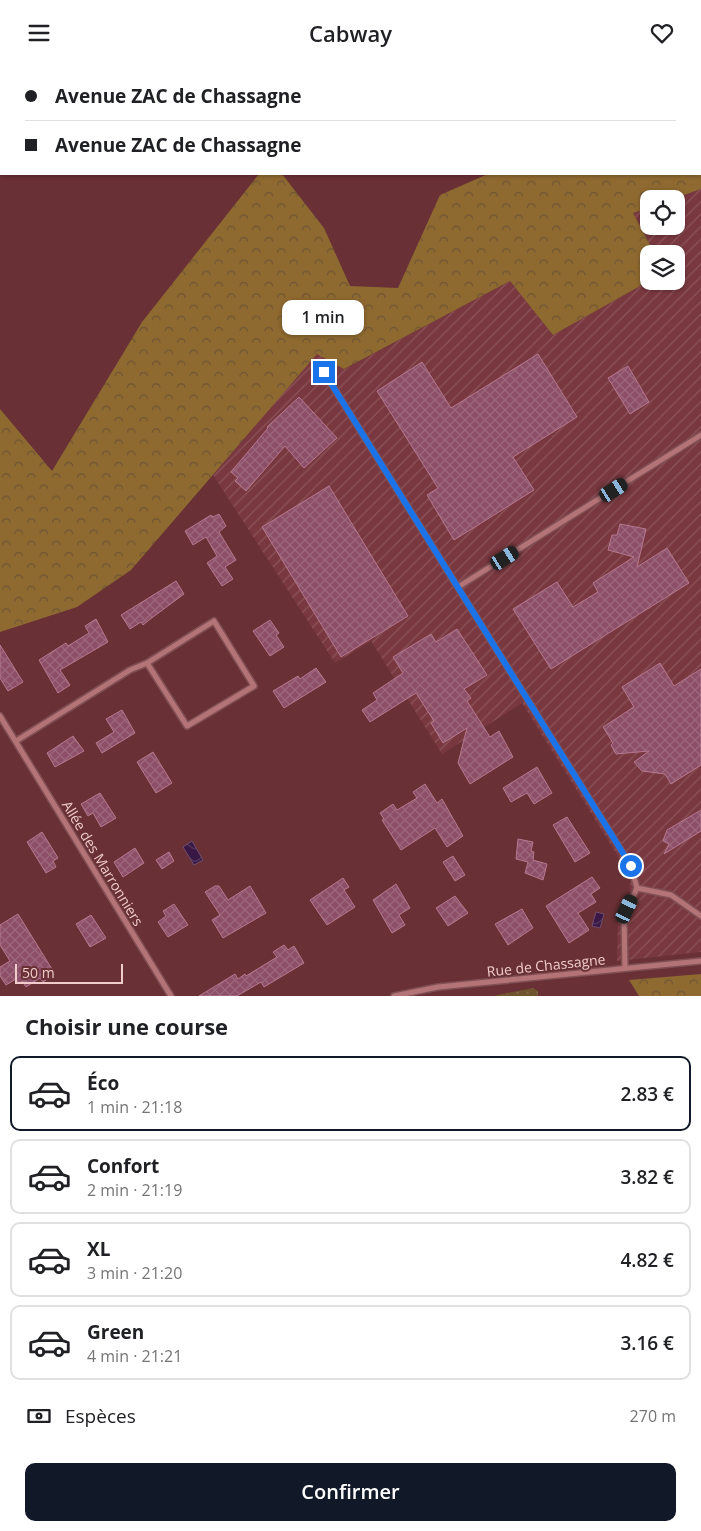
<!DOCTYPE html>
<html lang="fr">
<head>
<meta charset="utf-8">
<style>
	body { margin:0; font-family:"Open Sans",sans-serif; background:#f2f2f2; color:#202124; height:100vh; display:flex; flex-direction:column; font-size:19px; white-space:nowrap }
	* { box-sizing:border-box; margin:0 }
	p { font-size:16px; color:#757577 }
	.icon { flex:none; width:28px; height:28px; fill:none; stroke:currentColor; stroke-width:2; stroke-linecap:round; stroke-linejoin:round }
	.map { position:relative; height:931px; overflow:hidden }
	.panel { display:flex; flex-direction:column; background:#fff; flex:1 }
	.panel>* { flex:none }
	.top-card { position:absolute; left:0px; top:0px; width:701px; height:110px; box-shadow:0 1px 4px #0004; display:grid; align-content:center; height:110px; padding:0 25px; background:#fff }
	.tools { position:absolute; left:640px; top:125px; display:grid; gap:10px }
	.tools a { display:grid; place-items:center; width:45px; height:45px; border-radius:10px; background:#fff; box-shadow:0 1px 4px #0004; font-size:25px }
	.scale { position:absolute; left:15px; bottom:12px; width:108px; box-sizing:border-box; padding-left:5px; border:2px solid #efcbcc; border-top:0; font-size:14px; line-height:18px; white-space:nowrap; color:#efcbcc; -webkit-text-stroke:4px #693035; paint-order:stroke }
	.end { position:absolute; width:22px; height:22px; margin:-11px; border:6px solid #1a73e8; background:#fff; box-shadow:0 0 0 2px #fff }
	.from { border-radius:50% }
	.bubble { position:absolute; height:35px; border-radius:10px; background:#fff; box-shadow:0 1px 4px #0004; font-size:16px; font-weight:600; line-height:35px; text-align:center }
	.car { position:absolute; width:15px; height:30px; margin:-15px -8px; border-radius:6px; box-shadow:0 0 4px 1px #0007; background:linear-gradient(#222 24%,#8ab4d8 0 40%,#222 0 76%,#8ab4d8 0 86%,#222 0) }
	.top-card b { display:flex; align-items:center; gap:18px; height:48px; font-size:19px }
	.top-card b+b { border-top:1px solid #e0e0e0 }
	.top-card i { width:12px; height:12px; background:#202124 }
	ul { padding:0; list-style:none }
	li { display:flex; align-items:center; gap:15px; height:75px; margin:0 10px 8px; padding:0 15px; border:2px solid #e0e0e0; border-radius:10px }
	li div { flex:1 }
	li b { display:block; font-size:19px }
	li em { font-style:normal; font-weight:600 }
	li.active { border-color:#111827 }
	li>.icon { width:45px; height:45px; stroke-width:1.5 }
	h2 { padding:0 25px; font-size:22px; line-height:60px }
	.pay { display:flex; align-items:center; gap:12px; height:55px; padding:0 25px; font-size:19px }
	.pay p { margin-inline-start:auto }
	.primary-button { display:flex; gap:10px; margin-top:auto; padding:10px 25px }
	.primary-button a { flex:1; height:58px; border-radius:10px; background:#111827; color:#fff; font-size:20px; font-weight:600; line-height:58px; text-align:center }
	header { display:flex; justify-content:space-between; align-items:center; height:65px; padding:0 25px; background:#fff; font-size:22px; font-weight:600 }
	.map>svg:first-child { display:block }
	.industrial { fill:url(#industrial-furrows) }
	.forest { fill:url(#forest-crowns) }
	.park { fill:url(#park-dots) }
	.water { fill:url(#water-waves); stroke:#704e6e }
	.building { fill:url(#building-cross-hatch); stroke:#b6788f }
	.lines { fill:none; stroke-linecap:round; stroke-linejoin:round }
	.street-casing { stroke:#7f4f54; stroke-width:8 }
	.street { stroke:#b47377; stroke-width:5 }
	.route { stroke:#1a73e8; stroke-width:6 }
	.labels { text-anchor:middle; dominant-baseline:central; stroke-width:4; stroke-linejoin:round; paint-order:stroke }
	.street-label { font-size:14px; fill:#efcbcc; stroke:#693035 }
</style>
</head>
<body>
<header><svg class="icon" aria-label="menu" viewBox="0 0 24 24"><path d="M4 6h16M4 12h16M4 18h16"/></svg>Cabway<svg class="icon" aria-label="heart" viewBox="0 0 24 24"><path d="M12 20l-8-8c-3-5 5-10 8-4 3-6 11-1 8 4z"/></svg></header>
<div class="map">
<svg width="701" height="931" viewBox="0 0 701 931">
	<defs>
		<pattern id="industrial-furrows" width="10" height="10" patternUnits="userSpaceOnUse" patternTransform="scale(1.25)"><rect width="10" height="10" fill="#79383f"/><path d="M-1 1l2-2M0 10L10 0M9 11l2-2" fill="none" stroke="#8c535a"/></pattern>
		<pattern id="forest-crowns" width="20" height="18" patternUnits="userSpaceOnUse" patternTransform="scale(1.25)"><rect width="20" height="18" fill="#8e6930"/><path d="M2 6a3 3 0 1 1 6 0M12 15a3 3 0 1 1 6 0" fill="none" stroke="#6e5536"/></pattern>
		<pattern id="park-dots" width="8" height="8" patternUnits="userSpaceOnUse" patternTransform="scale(1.25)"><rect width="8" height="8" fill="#6f542d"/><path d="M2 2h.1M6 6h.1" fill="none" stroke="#846b4a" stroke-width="1.8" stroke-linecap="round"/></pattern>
		<pattern id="water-waves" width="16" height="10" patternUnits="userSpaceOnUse" patternTransform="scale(1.25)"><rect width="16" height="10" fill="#391845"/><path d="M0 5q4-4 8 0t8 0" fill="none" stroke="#56385f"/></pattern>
		<pattern id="building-cross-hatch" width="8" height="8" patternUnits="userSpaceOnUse" patternTransform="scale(1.25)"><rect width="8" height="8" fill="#8c4f67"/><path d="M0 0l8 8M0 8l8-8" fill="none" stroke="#9c677c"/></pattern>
	</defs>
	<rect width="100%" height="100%" fill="#693035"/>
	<!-- industrial -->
	<path class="industrial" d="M701,124V887L617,896L618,852L629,831L631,812L522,638L442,689L371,576L335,598L213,410L317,288L345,304L510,216L553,270L649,216H676V189H655L633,148L649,143V161H676V134H673Z"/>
	<!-- forest -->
	<g class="forest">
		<path d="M647,0H701V124L673,134H649V143L633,148L655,189H649V216L553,270L510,216L344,304L317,289L131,505L77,542L0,567V344L52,406L142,257L259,109H282L324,163L350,221L398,223L440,130L488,109H700V1Z"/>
		<path d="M701,909V931H639L629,915Z"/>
	</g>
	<!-- park -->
	<path class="park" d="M533,923L538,926V931H493Z"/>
	<!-- water -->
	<g class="water">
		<path d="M192,776L203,795L194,800L183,782Z"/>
		<path d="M596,847L604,849L600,863L592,861Z"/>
	</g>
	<!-- building -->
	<g class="building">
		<path d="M538,289L577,352L513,392L534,425L454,475L427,430L438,423L377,326L422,297L451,343Z"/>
		<path d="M628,301L649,337L630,349L608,313Z"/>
		<path d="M299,332L337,373L304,403L285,381L246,426L235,416L238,413L231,407L268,363L267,362Z"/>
		<path d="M329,421L408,551L341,592L262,462Z"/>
		<path d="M219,449L226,461L219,467L236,495L225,502L233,514L222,521L207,498L217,491L206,472L193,480L185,466L211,450L213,452Z"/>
		<path d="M620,459L646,464L637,502L667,483L689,518L551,604L513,544L557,517L573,542L598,527L593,518L634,492L608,485L612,470H617Z"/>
		<path d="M176,516L184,529L149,555L143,560L141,557L130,564L121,550Z"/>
		<path d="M96,554L108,577L60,605L70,620L58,628L39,595L66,578L68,581L89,568L85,561Z"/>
		<path d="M270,555L279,568L276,570L284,582L270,591L253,566Z"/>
		<path d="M457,564L487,610L464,624L471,633L467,636L490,672L499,666L513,692L470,719L458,698L467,663L443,678L431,658L434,656L416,628L370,657L362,645L377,635L373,628L403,608L393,592L431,569L436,577Z"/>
		<path d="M0,580L23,617L8,626L0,613Z"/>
		<path d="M660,598L674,621L701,604V700L671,719L665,709L642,706L634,697L649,686L616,689L611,680L613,678L603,662L634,642L622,622Z"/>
		<path d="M316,603L326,617L284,643L273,626L298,611L300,614Z"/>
		<path d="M122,645L135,668L102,688L96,678L114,667L106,654Z"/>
		<path d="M73,671L84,686L55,702L47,688Z"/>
		<path d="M153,687L172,718L156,728L137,697Z"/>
		<path d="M537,702L552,728L534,739L527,728L511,737L503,723Z"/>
		<path d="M425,719L437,738L442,734L463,771L447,782L435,763L401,785L382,755L384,754L380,748L393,739L397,745L417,733L413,727Z"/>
		<path d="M100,728L116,753L101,762L93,748L88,751L81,739Z"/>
		<path d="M701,745V766L664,789L669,779L663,776L667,765Z"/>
		<path d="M567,752L590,788L575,797L553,760Z"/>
		<path d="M42,767L58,793L53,796L56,802L46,808L27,777Z"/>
		<path d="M518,774L533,777L531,786L534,787L533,795L547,799L543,815L525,808L528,797L516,794Z"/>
		<path d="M135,783L144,798L123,812L114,797Z"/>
		<path d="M169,787L174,796L162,804L156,795Z"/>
		<path d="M453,791L465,810L455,816L443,797Z"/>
		<path d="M592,812L600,823L591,829L596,837L578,848L589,865L569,878L546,841Z"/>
		<path d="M343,813L349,822L344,825L355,842L327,860L310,835Z"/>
		<path d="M396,819L410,843L399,850L405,860L392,868L373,835Z"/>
		<path d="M215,821H219L228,835L250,821L266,848L223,873L212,855L220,850L205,827Z"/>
		<path d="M455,831L468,848L448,861L436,843Z"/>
		<path d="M174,839L188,860L168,872L158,857L166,851L163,846Z"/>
		<path d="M522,844L533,863L508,880L495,859Z"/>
		<path d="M18,849L55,909L43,917L40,913L26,922L22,916L19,918L16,914L6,920L0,911V902L10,896L0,880V860Z"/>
		<path d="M91,850L106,873L90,882L76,859Z"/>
		<path d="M284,880L288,885L294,881L304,898L264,922L261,917L237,931H199L235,909L238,914L245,909L246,911L277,892L273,887Z"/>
	</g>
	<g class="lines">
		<defs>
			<g id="street">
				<path d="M324,307L631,801L637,823L624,852L625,903"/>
				<path d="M458,522L701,370"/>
				<path d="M0,651L171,931"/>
				<path d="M16,676L130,605L147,598L214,556L254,621L187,661L147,598"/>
				<path d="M637,823L671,830L701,851"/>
				<path d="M394,931L438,922L701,896"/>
			</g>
		</defs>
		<!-- street casing -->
		<use href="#street" class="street-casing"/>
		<!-- street -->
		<use href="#street" class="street"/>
	</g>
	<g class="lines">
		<!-- route -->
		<path class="route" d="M324,307L631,801"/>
	</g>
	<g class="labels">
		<!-- street labels -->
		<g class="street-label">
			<text transform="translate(103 798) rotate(59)">Allée des Marronniers</text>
			<text transform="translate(546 900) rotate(-6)">Rue de Chassagne</text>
		</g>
	</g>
</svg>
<div class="tools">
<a><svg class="icon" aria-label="locate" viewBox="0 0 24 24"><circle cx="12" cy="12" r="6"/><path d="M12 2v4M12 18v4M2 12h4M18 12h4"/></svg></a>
<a><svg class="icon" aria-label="layers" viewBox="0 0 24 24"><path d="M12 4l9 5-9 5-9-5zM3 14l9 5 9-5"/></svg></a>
</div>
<div class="scale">50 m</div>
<i class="end from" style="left:631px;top:801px"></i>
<i class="end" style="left:324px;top:307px"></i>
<div class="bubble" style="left:282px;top:235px;width:82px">1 min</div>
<i class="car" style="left:614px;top:425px;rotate:58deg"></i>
<i class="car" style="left:505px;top:493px;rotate:58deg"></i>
<i class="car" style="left:627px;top:844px;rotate:25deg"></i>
<div class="top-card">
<b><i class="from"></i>Avenue ZAC de Chassagne</b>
<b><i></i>Avenue ZAC de Chassagne</b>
</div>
</div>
<section class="panel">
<h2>Choisir une course</h2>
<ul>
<li class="active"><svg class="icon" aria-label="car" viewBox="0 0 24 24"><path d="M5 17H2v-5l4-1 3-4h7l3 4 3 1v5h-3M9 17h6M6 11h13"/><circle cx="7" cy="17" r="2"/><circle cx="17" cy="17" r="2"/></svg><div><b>Éco</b><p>1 min · 21:18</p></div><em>2.83 €</em></li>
<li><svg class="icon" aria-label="car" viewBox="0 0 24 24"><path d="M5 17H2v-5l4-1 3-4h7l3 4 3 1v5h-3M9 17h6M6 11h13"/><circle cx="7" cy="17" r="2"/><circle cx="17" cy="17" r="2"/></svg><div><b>Confort</b><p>2 min · 21:19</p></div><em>3.82 €</em></li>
<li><svg class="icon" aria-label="car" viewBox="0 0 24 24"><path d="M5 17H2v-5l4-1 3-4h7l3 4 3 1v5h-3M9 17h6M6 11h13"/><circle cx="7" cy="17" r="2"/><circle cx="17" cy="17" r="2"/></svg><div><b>XL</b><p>3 min · 21:20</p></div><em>4.82 €</em></li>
<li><svg class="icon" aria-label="car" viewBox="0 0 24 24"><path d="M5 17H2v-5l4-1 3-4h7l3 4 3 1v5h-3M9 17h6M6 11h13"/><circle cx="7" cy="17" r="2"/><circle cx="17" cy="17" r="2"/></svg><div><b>Green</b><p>4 min · 21:21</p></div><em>3.16 €</em></li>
</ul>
<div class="pay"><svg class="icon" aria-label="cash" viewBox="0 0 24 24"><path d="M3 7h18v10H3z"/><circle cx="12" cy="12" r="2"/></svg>Espèces<p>270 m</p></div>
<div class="primary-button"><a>Confirmer</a></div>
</section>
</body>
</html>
